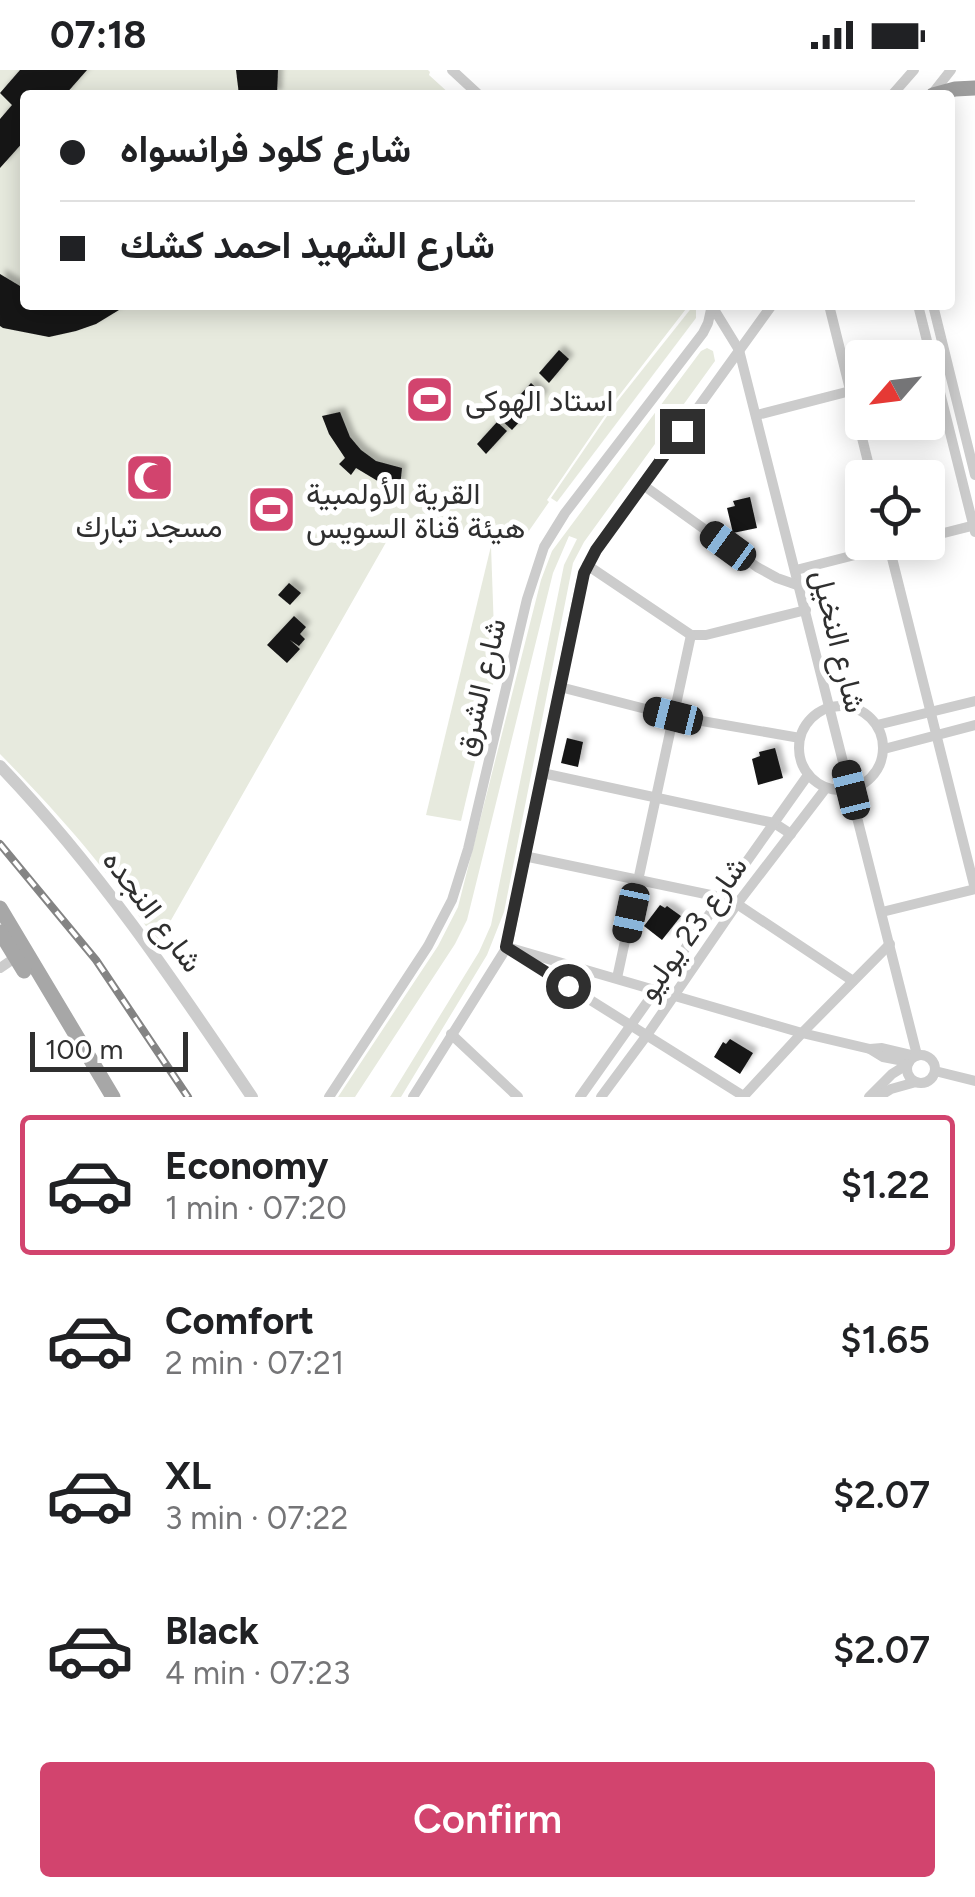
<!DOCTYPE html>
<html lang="en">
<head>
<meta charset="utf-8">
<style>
	body { margin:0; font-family:Figtree,Vazirmatn,sans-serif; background:#f6f6f6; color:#202124; height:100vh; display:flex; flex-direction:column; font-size:38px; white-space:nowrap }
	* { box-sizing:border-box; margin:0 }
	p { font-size:32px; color:#757577 }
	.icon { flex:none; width:55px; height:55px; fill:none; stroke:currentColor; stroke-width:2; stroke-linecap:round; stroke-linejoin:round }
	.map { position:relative; height:1027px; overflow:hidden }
	.sheet { display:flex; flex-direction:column; background:#fff; flex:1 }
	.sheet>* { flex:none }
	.guide { position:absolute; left:20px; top:20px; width:935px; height:220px; border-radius:10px; box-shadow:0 5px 25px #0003; display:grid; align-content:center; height:220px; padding:0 40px; background:#fff }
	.needle { width:65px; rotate:242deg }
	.tools { position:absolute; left:845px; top:270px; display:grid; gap:20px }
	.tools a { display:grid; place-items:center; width:100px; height:100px; border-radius:10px; background:#fff; box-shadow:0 5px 25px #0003; font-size:50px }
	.scale { position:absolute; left:30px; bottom:25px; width:158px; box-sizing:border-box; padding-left:10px; border:5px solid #2f2f2f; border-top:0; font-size:28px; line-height:35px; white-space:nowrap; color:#2f2f2f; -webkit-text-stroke:8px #fff; paint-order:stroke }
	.end { position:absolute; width:45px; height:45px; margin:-22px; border:12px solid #2f2f2f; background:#fff; box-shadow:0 0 0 5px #fff }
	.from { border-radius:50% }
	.car { position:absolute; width:30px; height:60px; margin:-30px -15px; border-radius:12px; box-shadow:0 0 8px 2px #0007; background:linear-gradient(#222 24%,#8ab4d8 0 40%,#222 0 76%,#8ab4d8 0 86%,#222 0) }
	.guide b { display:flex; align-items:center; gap:35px; height:95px; font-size:38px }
	.guide b+b { border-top:2px solid #e0e0e0 }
	.guide i { width:25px; height:25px; background:#202124 }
	ul { padding:18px 0 0; list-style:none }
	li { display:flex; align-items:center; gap:30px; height:140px; margin:0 20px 15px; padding:0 20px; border:5px solid transparent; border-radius:10px }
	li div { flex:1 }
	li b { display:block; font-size:38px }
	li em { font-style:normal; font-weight:600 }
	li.on { border-color:#d2446e }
	li>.icon { width:90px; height:90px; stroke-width:1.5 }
	.action { display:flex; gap:20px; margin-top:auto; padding:20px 40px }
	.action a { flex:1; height:115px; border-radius:10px; background:#d2446e; color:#fff; font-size:40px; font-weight:600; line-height:115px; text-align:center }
	.status { display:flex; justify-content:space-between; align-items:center; height:70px; padding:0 50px; background:#fff; direction:ltr }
	.status svg { height:28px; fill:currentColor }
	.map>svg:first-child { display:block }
	.green { fill:#e7eade }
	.building { fill:#161616; filter:url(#shadow) }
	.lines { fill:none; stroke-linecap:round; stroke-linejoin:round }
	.minor { stroke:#ccc; stroke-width:10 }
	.tertiary { stroke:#ccc; stroke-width:12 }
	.primary { stroke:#a7a7a7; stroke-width:15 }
	.trunk { stroke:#9e9e9e; stroke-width:15 }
	.rail-casing { stroke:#848484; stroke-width:8 }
	.rail { stroke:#fff; stroke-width:4; stroke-dasharray:11; stroke-linecap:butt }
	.route { stroke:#2f2f2f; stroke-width:12 }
	.labels { text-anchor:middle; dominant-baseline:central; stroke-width:10; stroke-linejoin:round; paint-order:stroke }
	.poi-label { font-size:30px; fill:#2f2f2f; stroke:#fff; text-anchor:start }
	.street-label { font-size:30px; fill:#2f2f2f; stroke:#fff }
</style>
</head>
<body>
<div class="status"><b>07:18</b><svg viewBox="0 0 49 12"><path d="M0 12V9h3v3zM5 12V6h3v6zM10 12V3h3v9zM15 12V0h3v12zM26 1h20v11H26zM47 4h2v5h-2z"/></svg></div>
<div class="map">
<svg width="975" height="1027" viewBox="0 0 975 1027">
	<defs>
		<filter id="shadow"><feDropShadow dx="5" dy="-5" stdDeviation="2.5" flood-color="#0004"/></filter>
	</defs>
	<rect width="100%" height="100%" fill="#fff"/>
	<!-- green -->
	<g class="green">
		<path d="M0,0H428L430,2L429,5L451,25H25V235H689L614,332L547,430L549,432L524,468L516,469L515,471L505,470V466L499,465L498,468L401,446L158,873C109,802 61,746 0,684Z"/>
		<path d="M693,236L696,239V248L557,432L551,428L616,333Z"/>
		<path d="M707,278L713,281L715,291L584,472L573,493L504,842L487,885L401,1027H390L479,882L491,855L564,495L577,469L569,466L553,503L467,850L455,874L355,1027H338L438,876L458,837L541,510L552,481L701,281Z"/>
		<path d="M491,476L495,590L493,616L461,751L426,745Z"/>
	</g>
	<!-- building -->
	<g class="building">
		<path d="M20,0H87L65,25H25V70L0,98V49L12,35L0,23Z"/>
		<path d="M236,0H278L277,25H239Z"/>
		<path d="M0,204L25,219V235H116L119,240L96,254L76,261L49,267L3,258L0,256Z"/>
		<path d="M559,280L569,289L549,313L539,303Z"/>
		<path d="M531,313L544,325L512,360L499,348Z"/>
		<path d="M340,342L350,367L361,380L376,391L402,398L400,417L381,413L356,398L351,405L339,394L345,388L329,364L322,346Z"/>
		<path d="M497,352L507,361L486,384L477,374Z"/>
		<path d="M151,390L159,394L156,399L163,403L161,408L166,410L162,418L157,416L155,421L134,411L136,406L131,403L135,395L140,397L142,393L148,396Z"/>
		<path d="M750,427L757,458L733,463L727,438L735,436L733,431Z"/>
		<path d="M289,513L301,523L290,535L278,525Z"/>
		<path d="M294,546L306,557L300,564L305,569L299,576L290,570L300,579L287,593L267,575Z"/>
		<path d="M567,668L583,672L578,697L561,693Z"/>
		<path d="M775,678L783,708L758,715L752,689L760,686L759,682Z"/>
		<path d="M660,835L665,838L667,836L681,846L662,870L644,856Z"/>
		<path d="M730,969L753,983L740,1004L714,987L723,972L726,974Z"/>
	</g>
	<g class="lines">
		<!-- minor -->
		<g class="minor">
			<path d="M452,0L479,25"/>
			<path d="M932,24L951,0"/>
			<path d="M892,25L914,0"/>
			<path d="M829,235L872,408"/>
			<path d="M918,235L975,462"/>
			<path d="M933,235L975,405"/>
			<path d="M712,236L739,280L917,985"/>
			<path d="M757,345L862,318"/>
			<path d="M643,415L757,497L777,508L800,516"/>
			<path d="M928,467L975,455"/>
			<path d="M888,472L975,819"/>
			<path d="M587,495L691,565H706L806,540"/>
			<path d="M796,500L906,472"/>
			<path d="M560,617L673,646L800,668"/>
			<circle cx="841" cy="678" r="42"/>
			<path d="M877,655L975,631"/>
			<path d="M884,679L975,655"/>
			<path d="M542,703L774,753L791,764"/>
			<path d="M524,786L720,827L737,834L853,911"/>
			<path d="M882,842L975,819"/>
			<path d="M507,877L802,963L870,979L882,978L916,986"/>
			<path d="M517,884L745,1027"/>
			<path d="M0,898L19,885"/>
			<path d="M617,908L691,565"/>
			<path d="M451,964L518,1027"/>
			<path d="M870,979L883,987L909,992"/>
			<circle cx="921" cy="999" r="14"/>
			<path d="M935,1001L975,1011"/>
			<path d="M329,1027L428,876L452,830L468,779L527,529L544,477L565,443L703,263L708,253L712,235"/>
			<path d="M413,1027L507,877L581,512L596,479L772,235"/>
			<path d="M580,1027L808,705"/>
			<path d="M601,1027L647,965L737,834L826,718"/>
			<path d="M743,1027L802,963L890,874"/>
			<path d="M869,1027L892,1004L908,994"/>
			<path d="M878,1027L891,1019L916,1012"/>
		</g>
		<!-- tertiary -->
		<path class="tertiary" d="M0,696C97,797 174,911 252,1027"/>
		<!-- primary -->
		<g class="primary">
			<path d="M0,838L113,1027"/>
			<path d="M0,862L24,901"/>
		</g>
		<!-- trunk -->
		<path class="trunk" d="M933,25L955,19L975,18"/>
		<defs>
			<path id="rail" d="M0,774L96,890L188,1027"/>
		</defs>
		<!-- rail casing -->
		<use href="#rail" class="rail-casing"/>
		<!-- rail -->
		<use href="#rail" class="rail"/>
	</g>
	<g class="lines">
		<!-- route -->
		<path class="route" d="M568,916L506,877L584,503L596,480L682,361"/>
	</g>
	<!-- icons -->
	<defs>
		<symbol id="stadium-square" viewBox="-11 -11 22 22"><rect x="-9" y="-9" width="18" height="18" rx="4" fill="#d2446e" stroke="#fff"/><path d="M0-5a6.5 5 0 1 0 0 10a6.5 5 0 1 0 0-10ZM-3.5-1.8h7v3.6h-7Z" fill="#fff"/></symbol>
		<symbol id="mosque-square" viewBox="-11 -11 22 22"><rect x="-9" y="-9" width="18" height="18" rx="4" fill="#d2446e" stroke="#fff"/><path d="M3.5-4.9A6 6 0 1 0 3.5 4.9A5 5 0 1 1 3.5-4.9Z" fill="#fff"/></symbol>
	</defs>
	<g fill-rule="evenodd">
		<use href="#stadium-square" x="402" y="302" width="55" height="55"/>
		<use href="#mosque-square" x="122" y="380" width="55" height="55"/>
		<use href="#stadium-square" x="244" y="412" width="55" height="55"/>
	</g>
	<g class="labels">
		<!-- poi labels -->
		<g class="poi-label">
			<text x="465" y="330">استاد الهوكى</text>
			<text x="306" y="423">القرية الأولمبية<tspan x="306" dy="34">هيئة قناة السويس</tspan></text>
			<text x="149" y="456" text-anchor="middle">مسجد تبارك</text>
		</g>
		<!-- street labels -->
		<g class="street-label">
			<text transform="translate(839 571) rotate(76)">شارع النخيل</text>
			<text transform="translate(480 617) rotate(-77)">شارع الشرق</text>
			<text transform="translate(153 841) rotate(53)">شارع النجده</text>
			<text transform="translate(692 858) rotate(-55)">شارع 23 يوليو</text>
		</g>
	</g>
</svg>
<div class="tools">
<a><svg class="needle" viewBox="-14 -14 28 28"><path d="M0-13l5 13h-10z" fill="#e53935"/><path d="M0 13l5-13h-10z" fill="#757577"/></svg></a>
<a><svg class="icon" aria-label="locate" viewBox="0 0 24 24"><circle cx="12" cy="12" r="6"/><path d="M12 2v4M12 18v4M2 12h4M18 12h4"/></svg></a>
</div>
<div class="scale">100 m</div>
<i class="end from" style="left:568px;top:916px"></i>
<i class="end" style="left:682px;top:361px"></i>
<i class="car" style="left:728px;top:476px;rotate:306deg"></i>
<i class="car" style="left:673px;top:646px;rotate:284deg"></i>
<i class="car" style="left:851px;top:720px;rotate:346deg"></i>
<i class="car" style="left:631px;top:843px;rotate:192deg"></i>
<div class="guide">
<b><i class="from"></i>شارع كلود فرانسواه</b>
<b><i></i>شارع الشهيد احمد كشك</b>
</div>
</div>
<section class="sheet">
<ul>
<li class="on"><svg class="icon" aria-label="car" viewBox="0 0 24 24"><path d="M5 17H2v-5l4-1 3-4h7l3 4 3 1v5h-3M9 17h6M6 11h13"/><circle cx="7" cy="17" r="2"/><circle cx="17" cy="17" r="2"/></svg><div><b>Economy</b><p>1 min · 07:20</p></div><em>$1.22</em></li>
<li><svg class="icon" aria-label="car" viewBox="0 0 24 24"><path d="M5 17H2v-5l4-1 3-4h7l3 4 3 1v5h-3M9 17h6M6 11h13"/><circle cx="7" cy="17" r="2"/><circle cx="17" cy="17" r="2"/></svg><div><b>Comfort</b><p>2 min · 07:21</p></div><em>$1.65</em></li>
<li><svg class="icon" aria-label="car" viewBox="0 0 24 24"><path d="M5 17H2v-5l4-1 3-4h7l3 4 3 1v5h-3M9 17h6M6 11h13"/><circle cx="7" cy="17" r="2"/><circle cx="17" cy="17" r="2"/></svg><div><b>XL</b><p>3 min · 07:22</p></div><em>$2.07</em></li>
<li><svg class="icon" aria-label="car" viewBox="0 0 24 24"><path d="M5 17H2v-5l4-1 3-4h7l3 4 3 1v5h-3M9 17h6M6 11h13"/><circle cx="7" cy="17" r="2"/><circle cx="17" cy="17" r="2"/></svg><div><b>Black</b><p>4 min · 07:23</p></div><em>$2.07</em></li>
</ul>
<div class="action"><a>Confirm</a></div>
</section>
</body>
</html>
